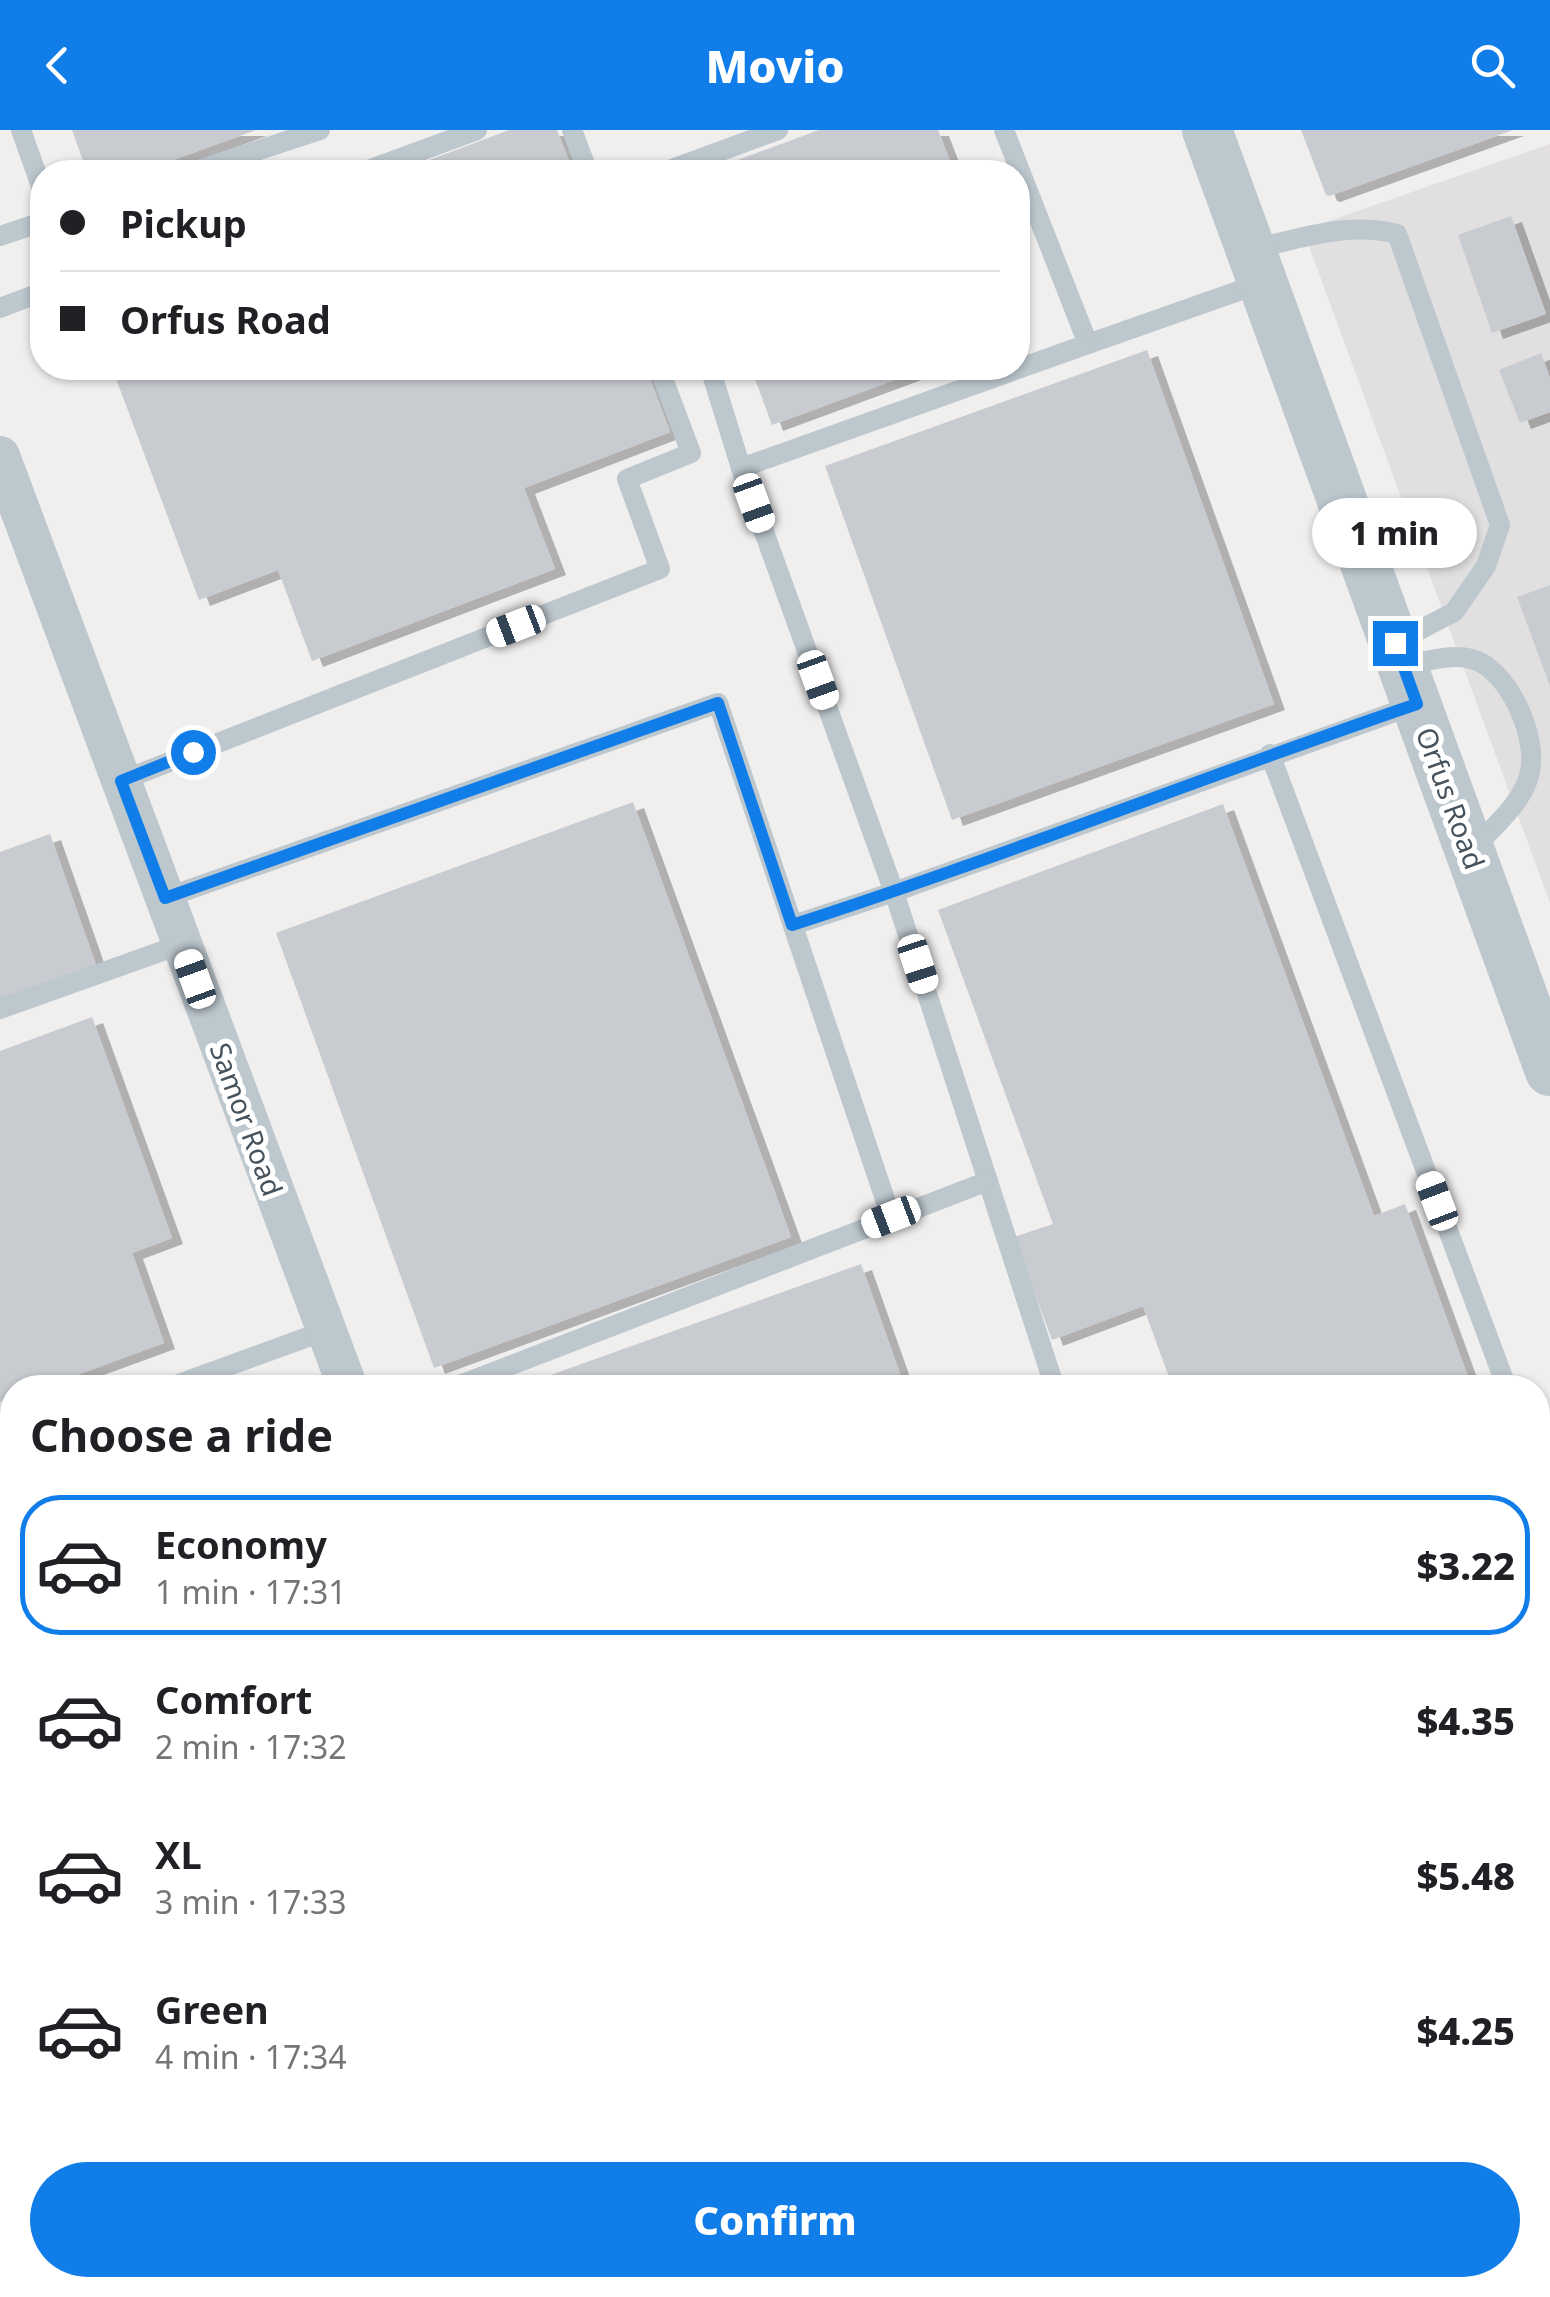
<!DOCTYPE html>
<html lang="en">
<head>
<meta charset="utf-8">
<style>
	body { margin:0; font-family:"Noto Sans",sans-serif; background:#f2f2f2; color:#202124; height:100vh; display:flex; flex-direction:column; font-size:38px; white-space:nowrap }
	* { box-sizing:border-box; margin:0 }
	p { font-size:32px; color:#757577 }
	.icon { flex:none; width:55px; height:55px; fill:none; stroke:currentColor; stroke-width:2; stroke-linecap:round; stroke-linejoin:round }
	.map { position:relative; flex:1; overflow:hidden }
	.panel { position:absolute; left:0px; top:1245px; width:1550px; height:922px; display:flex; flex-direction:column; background:#fff; border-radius:40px 40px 0 0; box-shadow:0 2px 8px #0004 }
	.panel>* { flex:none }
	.guide { position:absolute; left:30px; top:30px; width:1000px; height:220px; border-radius:40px; box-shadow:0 2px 8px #0004; display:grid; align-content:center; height:220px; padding:0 30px; background:#fff }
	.end { position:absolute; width:45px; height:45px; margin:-22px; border:12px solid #117de9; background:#fff; box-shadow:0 0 0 5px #fff }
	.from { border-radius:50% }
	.bubble { position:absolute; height:70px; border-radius:35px; background:#fff; box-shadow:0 2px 8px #0004; font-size:32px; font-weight:800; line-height:70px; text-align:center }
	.car { position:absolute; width:30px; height:60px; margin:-30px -15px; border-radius:12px; box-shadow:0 0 8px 2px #0007; background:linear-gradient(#fff 24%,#345 0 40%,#fff 0 76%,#345 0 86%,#fff 0) }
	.guide b { display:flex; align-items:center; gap:35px; height:95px; font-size:38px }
	.guide b+b { border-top:2px solid #e0e0e0 }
	.guide i { width:25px; height:25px; background:#202124 }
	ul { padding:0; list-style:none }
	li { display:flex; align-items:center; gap:30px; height:140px; margin:0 20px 15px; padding:0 10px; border:5px solid transparent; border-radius:40px }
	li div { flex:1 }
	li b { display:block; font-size:38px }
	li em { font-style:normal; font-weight:800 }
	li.active { border-color:#117de9 }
	li>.icon { width:90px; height:90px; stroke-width:1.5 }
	h2 { padding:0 30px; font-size:45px; line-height:120px }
	.primary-button { display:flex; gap:20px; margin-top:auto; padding:20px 30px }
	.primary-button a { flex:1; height:115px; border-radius:60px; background:#117de9; color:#fff; font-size:40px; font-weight:800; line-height:115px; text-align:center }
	header { display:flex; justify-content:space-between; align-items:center; height:130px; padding:0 30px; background:#117de9; color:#fff; font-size:45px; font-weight:800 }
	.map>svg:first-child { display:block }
	.commercial { fill:#fdf5e7 }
	.education { fill:#e2dfe0 }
	.building { fill:#c8ccd1; filter:url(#shadow) }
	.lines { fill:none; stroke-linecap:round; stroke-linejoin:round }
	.service { stroke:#bcc7ce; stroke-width:20 }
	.minor { stroke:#bcc7ce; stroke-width:40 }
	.tertiary { stroke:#bcc7ce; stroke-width:50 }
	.route { stroke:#117de9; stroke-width:12 }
	.labels { text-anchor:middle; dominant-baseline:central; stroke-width:10; stroke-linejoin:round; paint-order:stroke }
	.street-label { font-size:28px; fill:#46535d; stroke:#fff }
</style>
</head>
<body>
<header><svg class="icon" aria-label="back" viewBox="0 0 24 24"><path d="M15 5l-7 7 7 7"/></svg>Movio<svg class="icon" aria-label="search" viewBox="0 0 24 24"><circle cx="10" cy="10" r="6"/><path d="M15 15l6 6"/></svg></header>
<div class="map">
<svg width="1550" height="2167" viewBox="0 0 1550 2167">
	<defs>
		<filter id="shadow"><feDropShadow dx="11" dy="6" stdDeviation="0" flood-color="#0004"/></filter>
	</defs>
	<rect width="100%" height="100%" fill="#f1eeee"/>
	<!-- commercial -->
	<g class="commercial">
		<path d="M1550,1703V2167H657L655,2155H1538V1706Z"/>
		<path d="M12,1760V2155H567L570,2167H0V1763Z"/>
	</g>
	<!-- education -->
	<path class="education" d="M1550,14V773L1303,100Z"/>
	<!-- building -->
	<g class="building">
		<path d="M72,0H256L140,42H87Z"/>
		<path d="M509,0H557L573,42H398Z"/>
		<path d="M819,0H938L954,42H705Z"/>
		<path d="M1301,0H1513L1329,66L1326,65Z"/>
		<path d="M1511,86L1546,184L1492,203L1458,105Z"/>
		<path d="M1147,220L1274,574L952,690L825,336Z"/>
		<path d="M1541,223L1550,248V282L1520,293L1499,240Z"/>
		<path d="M112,238H646L670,302L524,358L555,439L312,531L278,440L199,470Z"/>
		<path d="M751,238H927L772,295Z"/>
		<path d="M1550,455V556L1517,467Z"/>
		<path d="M633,672L791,1107L434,1238L276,803Z"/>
		<path d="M1223,674L1374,1086L1405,1074L1472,1258H1173L1143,1176L1052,1210L1014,1107L1053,1094L938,780Z"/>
		<path d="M50,704L98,841L0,876V722Z"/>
		<path d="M92,887L172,1108L132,1123L164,1213L41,1258H12V1268L0,1272V921Z"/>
		<path d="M861,1134L905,1258H517V1257Z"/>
		<path d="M1550,1463V1649L1538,1651V1465Z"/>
		<path d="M12,1477V1709L0,1714V1482Z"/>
		<path d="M1550,1897V2167H1508L1506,2155H1538V1900Z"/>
		<path d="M361,2155H489L492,2167H364Z"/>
		<path d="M787,2155H896L898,2167H790Z"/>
		<path d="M1004,2155H1127L1130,2167H1007Z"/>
	</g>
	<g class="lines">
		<!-- service -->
		<g class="service">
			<path d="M21,0L42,59"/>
			<path d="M572,0L588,42"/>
			<path d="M1004,0L1088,214L1264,152"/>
			<path d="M192,42L320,0"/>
			<path d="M363,42L477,0"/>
			<path d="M664,42L778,0"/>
			<path d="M0,106L42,92"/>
			<path d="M1252,119C1300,109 1348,91 1397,104L1500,395L1486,436L1454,482L1395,513"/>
			<path d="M0,178L42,162"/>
			<path d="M710,238L741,338L1088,214"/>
			<path d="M741,338L894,762L1417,574"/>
			<path d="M1403,536C1425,532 1449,523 1472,529C1509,539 1540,610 1529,646C1521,675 1491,699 1472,720"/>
			<path d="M1270,624L1507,1258"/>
			<path d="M121,651L660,439L627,349L691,323L659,238"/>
			<path d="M165,768L718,573L891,1087"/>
			<path d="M793,795L894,762L1055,1258"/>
			<path d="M0,879L182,814"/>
			<path d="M168,1258L327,1200"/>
			<path d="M452,1258L988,1051"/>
			<path d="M0,1318L12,1314"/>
			<path d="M1538,1338L1550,1371"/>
			<path d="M1538,1421L1550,1418"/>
			<path d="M0,1424L12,1419"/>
			<path d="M0,1738L12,1735"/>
			<path d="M961,2155L964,2167"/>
		</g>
		<!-- minor -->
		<g class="minor">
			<path d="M0,326L348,1258"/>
			<path d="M599,2155L601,2167"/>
		</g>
		<!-- tertiary -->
		<path class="tertiary" d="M1207,0L1550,941"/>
	</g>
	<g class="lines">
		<!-- route -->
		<path class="route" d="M193,622L121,651L165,768L718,573L792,795C1003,727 1208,645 1417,574L1395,513"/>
	</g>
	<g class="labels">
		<!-- street labels -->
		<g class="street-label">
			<text transform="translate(1451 668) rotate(70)">Orfus Road</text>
			<text transform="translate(247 989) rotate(70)">Samor Road</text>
		</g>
	</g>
</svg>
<i class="end from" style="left:193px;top:622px"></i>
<i class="end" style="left:1395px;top:513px"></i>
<div class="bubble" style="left:1312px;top:368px;width:165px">1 min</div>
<i class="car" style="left:754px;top:373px;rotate:160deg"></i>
<i class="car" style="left:516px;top:496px;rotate:249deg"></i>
<i class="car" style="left:818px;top:550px;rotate:160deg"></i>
<i class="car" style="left:918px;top:834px;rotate:162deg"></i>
<i class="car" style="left:195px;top:849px;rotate:340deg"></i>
<i class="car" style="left:1437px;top:1071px;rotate:339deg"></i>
<i class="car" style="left:891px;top:1087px;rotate:249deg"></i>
<div class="guide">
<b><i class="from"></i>Pickup</b>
<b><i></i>Orfus Road</b>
</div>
<section class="panel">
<h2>Choose a ride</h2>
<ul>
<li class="active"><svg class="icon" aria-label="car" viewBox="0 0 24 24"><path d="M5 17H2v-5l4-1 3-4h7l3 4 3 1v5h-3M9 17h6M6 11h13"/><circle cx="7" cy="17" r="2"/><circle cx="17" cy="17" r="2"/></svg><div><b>Economy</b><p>1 min · 17:31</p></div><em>$3.22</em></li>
<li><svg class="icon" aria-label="car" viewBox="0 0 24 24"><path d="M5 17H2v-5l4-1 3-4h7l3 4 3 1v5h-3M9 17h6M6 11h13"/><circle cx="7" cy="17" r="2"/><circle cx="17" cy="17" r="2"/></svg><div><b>Comfort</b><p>2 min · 17:32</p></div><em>$4.35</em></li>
<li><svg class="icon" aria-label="car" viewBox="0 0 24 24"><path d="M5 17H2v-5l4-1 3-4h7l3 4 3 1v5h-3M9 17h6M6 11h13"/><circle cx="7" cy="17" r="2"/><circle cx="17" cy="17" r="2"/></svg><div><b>XL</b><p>3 min · 17:33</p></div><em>$5.48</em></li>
<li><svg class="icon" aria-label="car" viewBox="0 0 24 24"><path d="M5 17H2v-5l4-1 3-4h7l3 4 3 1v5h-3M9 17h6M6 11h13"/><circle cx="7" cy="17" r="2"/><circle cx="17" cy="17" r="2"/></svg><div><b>Green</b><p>4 min · 17:34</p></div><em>$4.25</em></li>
</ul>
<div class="primary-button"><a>Confirm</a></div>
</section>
</div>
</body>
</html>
